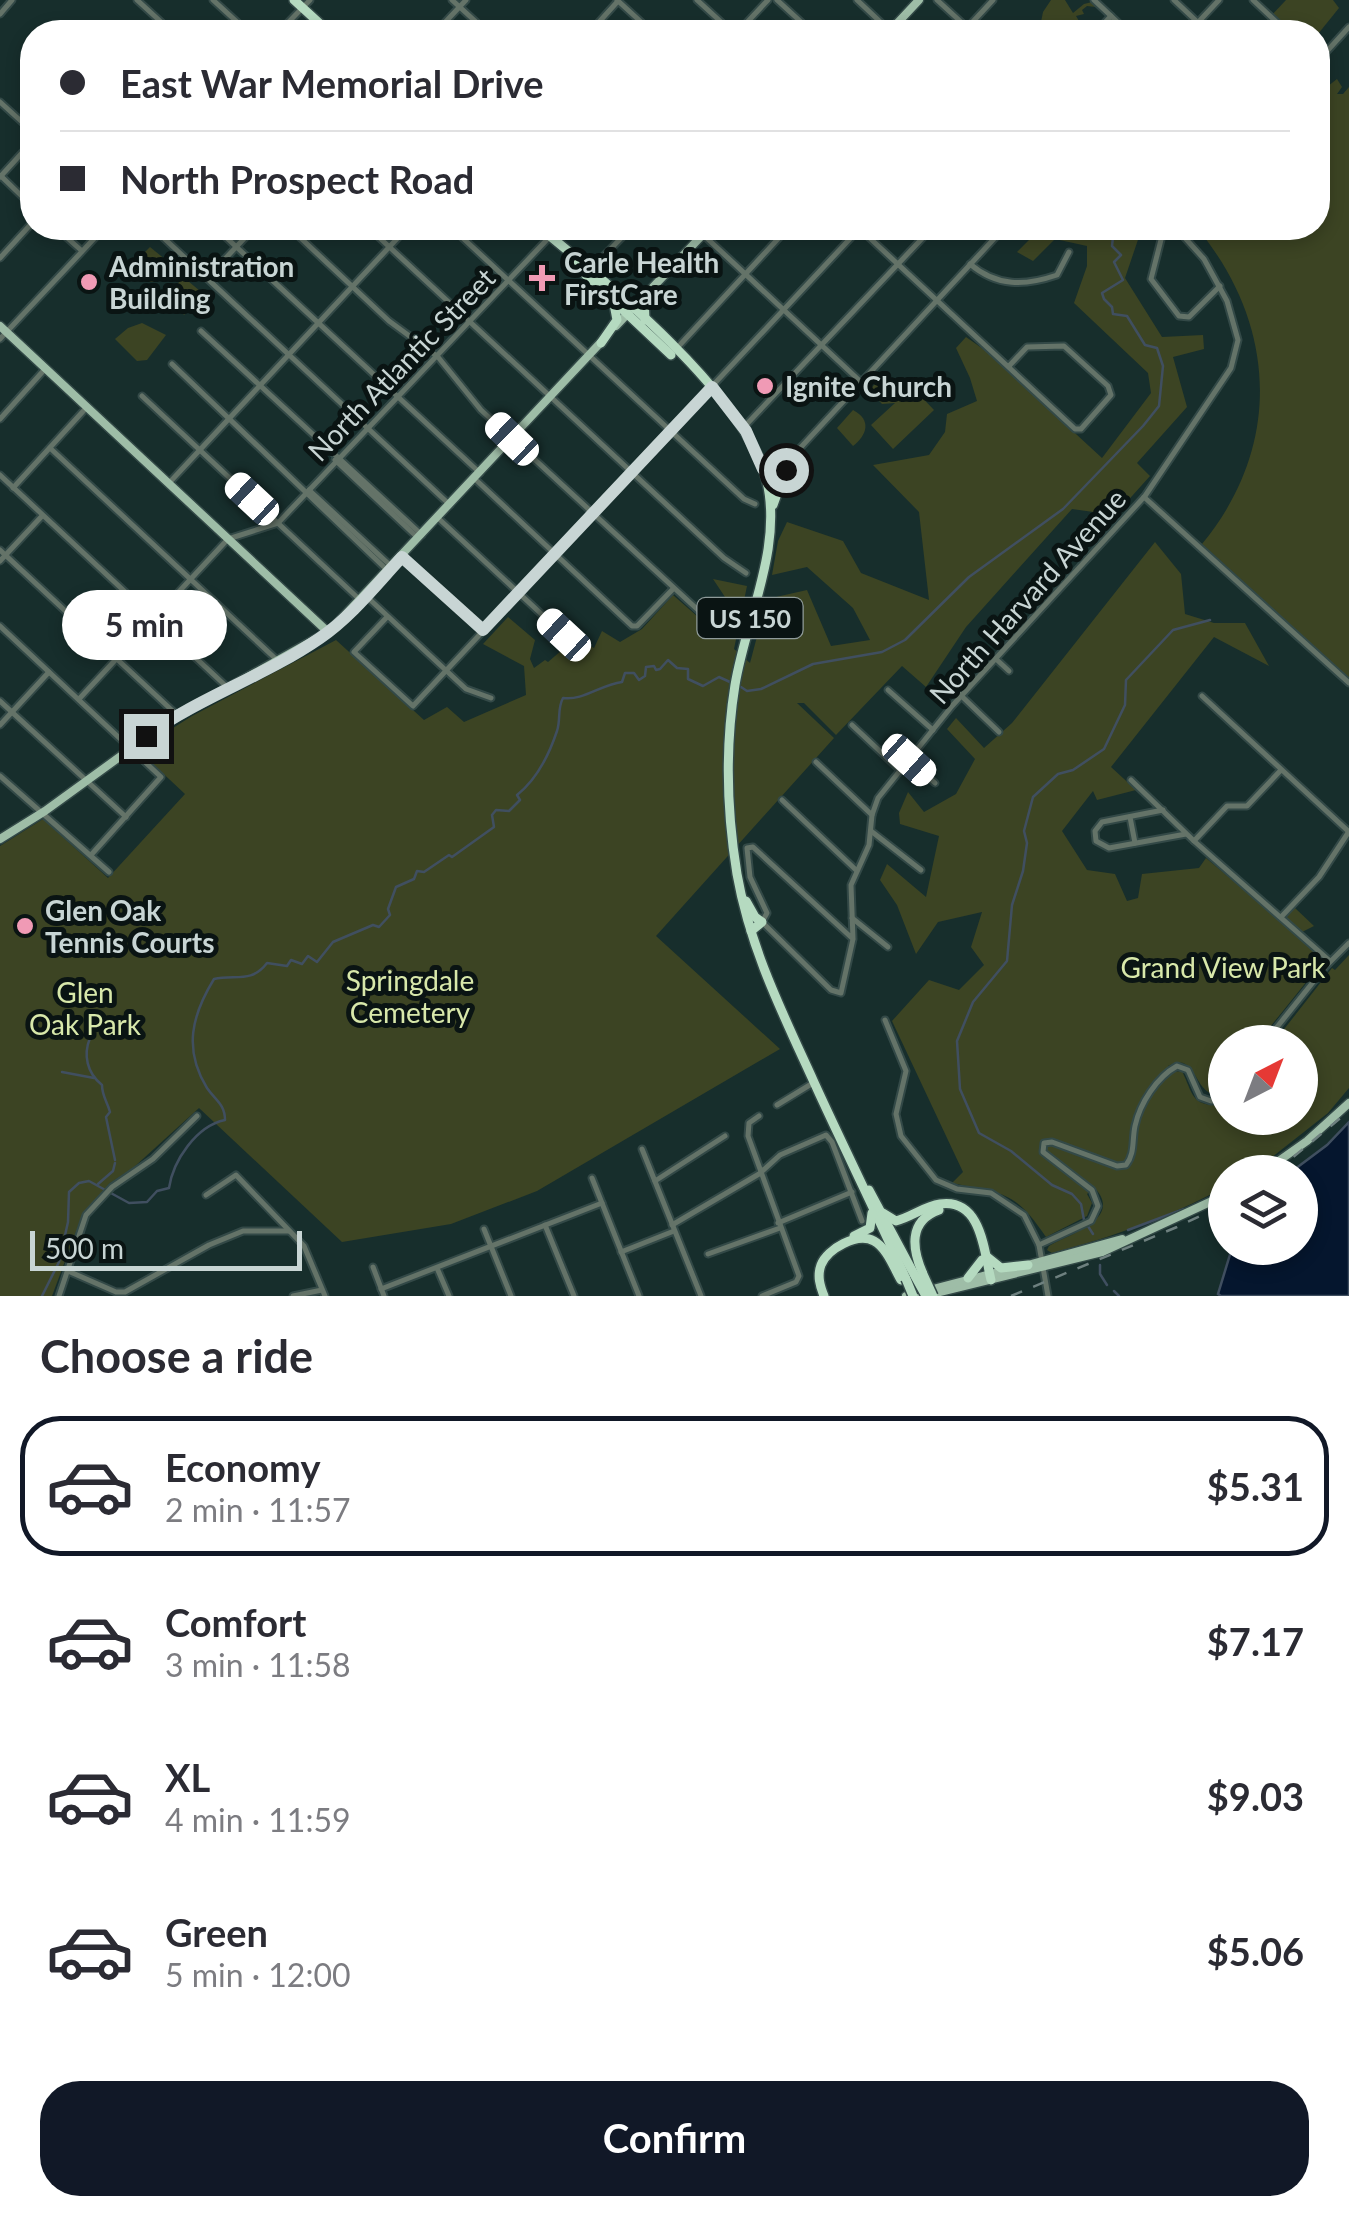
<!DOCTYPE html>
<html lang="en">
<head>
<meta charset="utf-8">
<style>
	body { margin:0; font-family:Lato,sans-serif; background:#f7f7f7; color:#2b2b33; height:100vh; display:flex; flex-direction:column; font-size:38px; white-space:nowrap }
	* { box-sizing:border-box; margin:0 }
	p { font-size:32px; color:#7c7c81 }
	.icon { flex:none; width:55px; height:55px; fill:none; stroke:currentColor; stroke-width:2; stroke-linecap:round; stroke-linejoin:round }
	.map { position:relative; height:1296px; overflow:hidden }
	.drawer { display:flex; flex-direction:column; background:#fff; flex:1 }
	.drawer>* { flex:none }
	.guide { position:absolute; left:20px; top:20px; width:1310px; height:220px; border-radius:40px; box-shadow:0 5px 15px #0003; display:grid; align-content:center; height:220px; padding:0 40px; background:#fff }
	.needle { width:65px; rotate:42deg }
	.controls { position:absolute; left:1208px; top:1025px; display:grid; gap:20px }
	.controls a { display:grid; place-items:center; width:110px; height:110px; border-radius:50%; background:#fff; box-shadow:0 5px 15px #0003; font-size:50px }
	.scale { position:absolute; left:30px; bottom:25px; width:272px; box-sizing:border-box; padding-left:10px; border:5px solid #c8d5d4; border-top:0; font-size:28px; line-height:35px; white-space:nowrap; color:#c8d5d4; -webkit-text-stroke:8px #0a1413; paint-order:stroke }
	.end { position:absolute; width:45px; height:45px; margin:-22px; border:12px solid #c8d5d4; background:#111; box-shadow:0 0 0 5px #111 }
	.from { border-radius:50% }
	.bubble { position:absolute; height:70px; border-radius:35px; background:#fff; box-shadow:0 5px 15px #0003; font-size:32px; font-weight:700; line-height:70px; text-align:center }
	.car { position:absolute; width:30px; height:60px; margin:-30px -15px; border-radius:12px; box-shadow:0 0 8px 2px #0007; background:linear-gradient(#fff 24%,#345 0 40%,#fff 0 76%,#345 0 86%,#fff 0) }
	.guide b { display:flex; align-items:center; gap:35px; height:95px; font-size:38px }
	.guide b+b { border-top:2px solid #e1e1e2 }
	.guide i { width:25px; height:25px; background:#2b2b33 }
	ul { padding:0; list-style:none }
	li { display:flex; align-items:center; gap:30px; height:140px; margin:0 20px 15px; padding:0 20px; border:5px solid transparent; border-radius:40px }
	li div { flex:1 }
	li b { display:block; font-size:38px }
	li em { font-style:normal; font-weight:700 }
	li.current { border-color:#111827 }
	li>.icon { width:90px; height:90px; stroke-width:1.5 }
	h2 { padding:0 40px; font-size:45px; line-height:120px }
	.cta { display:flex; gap:20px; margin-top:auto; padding:20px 40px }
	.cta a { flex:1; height:115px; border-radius:40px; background:#111827; color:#fff; font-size:40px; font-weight:700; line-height:115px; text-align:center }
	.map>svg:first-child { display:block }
	.green { fill:#3c4423 }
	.water { fill:#05162e; stroke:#404f60; stroke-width:2.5 }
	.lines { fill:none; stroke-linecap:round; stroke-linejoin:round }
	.stream { stroke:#404f60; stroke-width:2.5 }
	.minor-casing { stroke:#334947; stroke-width:9 }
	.major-casing { stroke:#334947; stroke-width:11 }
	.highway-casing { stroke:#334947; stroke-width:12 }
	.minor { stroke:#647368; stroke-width:5 }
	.major { stroke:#9ebda7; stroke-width:8 }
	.highway { stroke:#b5dac0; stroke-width:9 }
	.rail { stroke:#6e807f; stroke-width:2.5; stroke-dasharray:12 12; stroke-linecap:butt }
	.highway-bridge-casing { stroke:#334947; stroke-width:12; stroke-linecap:butt }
	.highway-bridge { stroke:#b5dac0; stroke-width:9 }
	.route { stroke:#c8d5d4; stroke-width:12 }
	.poi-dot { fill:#f09ab5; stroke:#0a1413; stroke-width:4 }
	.labels { text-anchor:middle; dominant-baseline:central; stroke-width:10; stroke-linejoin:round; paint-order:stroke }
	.shield { fill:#0a1413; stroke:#8f9b9a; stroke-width:2.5 }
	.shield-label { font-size:25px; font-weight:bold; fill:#c8d5d4 }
	.poi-label { font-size:28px; font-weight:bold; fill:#c8d5d4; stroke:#0a1413; text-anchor:start }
	.street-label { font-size:28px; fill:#c8d5d4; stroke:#0a1413 }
	.park-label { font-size:28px; fill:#d8e8aa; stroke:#0a1413 }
</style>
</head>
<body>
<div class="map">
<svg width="1349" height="1296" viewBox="0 0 1349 1296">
	<rect width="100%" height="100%" fill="#172e2c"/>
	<!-- green -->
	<g class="green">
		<path d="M1051,0H1065L1073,13L1084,4L1092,2L1096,7L1087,6L1082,10L1084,14L1076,16L1079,21H1085L1079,32H1039L1043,12Z"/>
		<path d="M1286,0H1333L1339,8L1318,34L1256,32Z"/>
		<path d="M1321,67L1323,77L1318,84L1323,90L1337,79L1342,87L1337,94H1343L1349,87V678L1202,544C1283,446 1277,324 1197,228H1318V72Z"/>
		<path d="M1041,228H1079L1098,240L1104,228H1142L1125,278L1162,337L1203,335L1204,349L1173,357L1187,407L1137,463L1150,476L1115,515L1072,509L966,627L926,687L902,666L836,735L804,703H797L834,738L656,936L780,1049L537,1191L451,1224L342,1242L199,1108L133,1168L110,1183L83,1213L52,1296H0V846L43,819L108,878L185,794L138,750L192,716L336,640L424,720L447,707L464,722L526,695L524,666L483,644L508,617L535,640L530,659L534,668L545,660L548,662L576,638L594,648L602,631L620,642L642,629L673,595L722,638L714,608L727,600L713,579L747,586L734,649L750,663L767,599L807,590L831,646L870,640L853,608L807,567L772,575L778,541L787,522L843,541L861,573L929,600L919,512L873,465L929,455L945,432L947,414L977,401L970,378L956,348L966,337L986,351L1102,458L1151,393L1148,373L1074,303L1087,266V246L1055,239L1033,261L1017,252Z"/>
		<path d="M150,247L177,269C161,285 143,287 127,270Z"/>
		<path d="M182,276L200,291L201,297L184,315L172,296Z"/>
		<path d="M142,323L166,335L147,360L137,361L115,339L128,328Z"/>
		<path d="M883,376L904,391L902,396L912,387L934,410L893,449L871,425L895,403L882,404L869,390Z"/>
		<path d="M853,410C872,420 867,435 853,446L837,428Z"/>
		<path d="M1155,542L1181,574L1185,614L1214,623H1245L1269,666L1214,637L1111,767L1136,790L1097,800L1093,791L1062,831L1087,870L1115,874L1127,901L1138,898L1142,874L1199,868L1206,858L1279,919L1295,908L1314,926L1296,935L1324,960L1258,1042H1225V1093C1192,1104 1200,1048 1168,1066L1173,1072L1182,1071C1194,1096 1191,1107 1225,1105V1118H1300V1042H1274L1332,968L1335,970L1349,955V1088L1328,1113L1253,1172H1225V1187C1167,1218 1115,1236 1052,1253L1047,1250L1049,1246C1071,1233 1124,1219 1094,1187L1087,1194L1092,1203L1087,1216L1046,1237C1014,1190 1004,1194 952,1183L963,1172L892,1021L929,980L959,990L984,965L971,947L982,912L938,922L916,954L897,905L880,880L887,864L926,897L939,836L900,824L899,813L908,792L924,812L956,794L975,759L947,729L956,718L984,748L1012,723Z"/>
	</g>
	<!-- water -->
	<path class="water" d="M1349,1122V1296H1221L1218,1294L1232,1248H1300V1172H1291L1327,1145Z"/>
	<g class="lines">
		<!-- stream -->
		<g class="stream">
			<path d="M741,687L747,691L761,689L813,664L882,652L905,640L969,577L1063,509L1143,426L1159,406L1163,366L1157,348L1145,345L1127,316L1113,314L1112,307L1104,299L1102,293L1123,280L1114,262L1121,255L1112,246L1114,228"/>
			<path d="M90,1038C83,1055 87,1073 102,1085C102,1096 107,1101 110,1112L106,1117L115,1160"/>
			<path d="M62,1072L94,1078"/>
			<path d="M1245,1165L1246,1169"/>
			<path d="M98,1184L113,1171L115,1163"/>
			<path d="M1128,1230L1184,1209"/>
			<path d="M1093,1234L1084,1220L1081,1204L1072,1194L1052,1185L1011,1151L979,1133L960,1089L957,1041L973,1002L1007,961L1012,905L1023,871L1027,843L1024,831L1033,797L1058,774L1073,770L1104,749L1125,705L1126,680L1173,630L1210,620"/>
			<path d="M1100,1265V1274L1107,1285"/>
			<path d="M1114,1291L1119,1296"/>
			<path d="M42,1296L59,1262L68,1222L69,1192L79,1183L89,1181L129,1203L147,1202L157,1191L169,1188C173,1161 196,1126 225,1120C225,1104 215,1100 207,1088C183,1049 192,1015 214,979C235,974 251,984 267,963L287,966L291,960L302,964L308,956L317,962L333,942L373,925L379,927L390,915L388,909L396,887L414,879L417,871L424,872L449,855L452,857L494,827L492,815L496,810L509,811L520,800L517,795C536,780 549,755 557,731C561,719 557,709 563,698C583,701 600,685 622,682L625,673H634L639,680L645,676L646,667L654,666L656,670L660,669L668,660L677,668L688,669V679L703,686L719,677L730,682"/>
		</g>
		<defs>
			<g id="minor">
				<path d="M137,0L172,32"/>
				<path d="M213,0L248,32"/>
				<path d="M452,0L487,32"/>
				<path d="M617,0L652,32"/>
				<path d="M697,0L732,32"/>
				<path d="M777,0L812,32"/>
				<path d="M857,0L891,32"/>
				<path d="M937,0L972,32"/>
				<path d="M1094,0L1128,32"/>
				<path d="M1174,0L1208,32"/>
				<path d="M1253,0L1287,32"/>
				<path d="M0,14L12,0"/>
				<path d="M97,26L104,32"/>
				<path d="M967,28L993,0"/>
				<path d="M279,32L310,0"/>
				<path d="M436,32L466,0"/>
				<path d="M590,32L618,1"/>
				<path d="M738,32L768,0"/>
				<path d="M1096,32L1111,16"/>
				<path d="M1189,32L1219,0"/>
				<path d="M1318,61L1349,27"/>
				<path d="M0,102L32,131"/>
				<path d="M0,177L32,142"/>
				<path d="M2,177L32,206"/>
				<path d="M56,228L82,251"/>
				<path d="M153,228L450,505"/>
				<path d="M216,228L480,473"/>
				<path d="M290,228L389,321L438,357L481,410L723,633"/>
				<path d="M369,228L724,558L746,573"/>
				<path d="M452,228L744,499L755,504"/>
				<path d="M696,228L861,382"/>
				<path d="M859,228L1075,429H1081L1111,395L1108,386L1064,346L1027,347L1009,366"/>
				<path d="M1164,228L1151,279L1179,316L1189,317L1220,286"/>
				<path d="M0,258L32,223"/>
				<path d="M970,264C997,287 1025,286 1057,275L1069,252"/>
				<path d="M590,270L631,228"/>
				<path d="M207,278L254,228"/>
				<path d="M201,331L422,535"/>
				<path d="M0,339L104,228"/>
				<path d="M677,348L788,228"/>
				<path d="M172,364L386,569"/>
				<path d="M142,396L359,599"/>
				<path d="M0,419L45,369"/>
				<path d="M744,427L932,228"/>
				<path d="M50,448L278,661"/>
				<path d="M335,460L418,538"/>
				<path d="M763,469L790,459L1004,228"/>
				<path d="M0,475L228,688"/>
				<path d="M475,479L632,626H637L673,589"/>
				<path d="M169,483L407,228"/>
				<path d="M13,488L87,407"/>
				<path d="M309,490L392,567"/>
				<path d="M1144,497L1349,683"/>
				<path d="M438,518L564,635"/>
				<path d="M0,550L177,715"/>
				<path d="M402,557L483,630"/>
				<path d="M0,561L42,516"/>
				<path d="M366,596L466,689L491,698"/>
				<path d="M387,617L354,652L413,706L860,228"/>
				<path d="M0,626L161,777L91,855"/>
				<path d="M996,659L1009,671"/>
				<path d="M950,685L999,732"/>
				<path d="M888,690L933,730"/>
				<path d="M1202,696L1349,832"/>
				<path d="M79,699L228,539L278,523L558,228"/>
				<path d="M0,701L126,817"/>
				<path d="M0,725L49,672"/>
				<path d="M852,725L900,770"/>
				<path d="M909,760L935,783"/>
				<path d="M816,762L872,815"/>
				<path d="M0,776L109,872"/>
				<path d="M1131,780L1194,841L1330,961"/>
				<path d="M782,800L856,870"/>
				<path d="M1163,810L1102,822L1095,831L1096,841L1109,848L1186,834"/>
				<path d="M1130,817L1135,843"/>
				<path d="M871,831L921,870"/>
				<path d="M1194,841L1227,806H1247L1281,770"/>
				<path d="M1282,916L1319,877L1348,833"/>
				<path d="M852,918L888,947"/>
				<path d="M853,939L753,847L747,848L750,877L767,913L762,922L831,990L841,993L853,939L851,885L869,845L872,815L878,798L952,706L1145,496L1231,368L1238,340L1227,301L1204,259L1176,228"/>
				<path d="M885,1020L906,1071L896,1114L901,1136L936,1180L957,1189L991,1193L1024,1215L1039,1245L1048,1296"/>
				<path d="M1265,1042L1326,966L1349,943"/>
				<path d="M777,1105L813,1083"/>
				<path d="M759,1116L749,1123L748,1136L799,1276L796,1282L762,1296"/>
				<path d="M642,1149L701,1296"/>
				<path d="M592,1178L639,1296"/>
				<path d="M655,1181L725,1136"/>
				<path d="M206,1195L236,1175L304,1246L325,1296"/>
				<path d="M778,1223L852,1192"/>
				<path d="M545,1225L574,1296"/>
				<path d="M672,1225L759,1174L780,1155L826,1135L832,1142L862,1221"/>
				<path d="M484,1229L511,1296"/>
				<path d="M1039,1245L1091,1221L1098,1206L1092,1190L1043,1152L1044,1143L1052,1142L1117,1166L1126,1165C1135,1154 1132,1140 1135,1126C1140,1103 1157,1077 1177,1066L1188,1070L1200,1097L1211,1101L1225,1100"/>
				<path d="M621,1252L674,1231"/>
				<path d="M708,1254L780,1228"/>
				<path d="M373,1267L384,1296"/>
				<path d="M437,1268L449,1296"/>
				<path d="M68,1271L116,1292H125L209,1245L243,1231H289"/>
				<path d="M381,1289L602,1203"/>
				<path d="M59,1296L86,1215L112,1187L153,1159L197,1116"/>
				<path d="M293,1296L322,1290"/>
			</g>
			<g id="major">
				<path d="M889,32L919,0"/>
				<path d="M0,326L328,632"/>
				<path d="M616,326L709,228"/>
				<path d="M0,839L45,811L169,721L330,631L603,340"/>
				<path d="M1263,1172L1307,1141L1349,1103"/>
				<path d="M1024,1266L1122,1239"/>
				<path d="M928,1295L1102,1252L1225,1195"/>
				<path d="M906,1296L1006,1270"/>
			</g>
			<g id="highway">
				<path d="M294,0L329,32"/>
				<path d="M540,228C608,283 744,394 766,478C784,546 746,618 735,685C725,747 727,813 737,874C750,948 782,1012 813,1080C843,1146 876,1212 906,1279"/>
				<path d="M570,260L671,355"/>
				<path d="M644,297L645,320"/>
				<path d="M601,343L617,320L614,304"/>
				<path d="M773,505L785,472L784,462"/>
				<path d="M746,901L755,917L762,922L751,931"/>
				<path d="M869,1190L915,1276"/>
				<path d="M883,1213L896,1221C911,1217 925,1206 940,1204C982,1198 984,1252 991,1280"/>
				<path d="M854,1236L870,1228L872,1213"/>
				<path d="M986,1256L1001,1268L1028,1265"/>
				<path d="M923,1274C912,1249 908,1221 939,1210"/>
				<path d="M968,1278L982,1260"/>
				<path d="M824,1296C820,1286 817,1276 821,1265C827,1249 857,1232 874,1241C887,1248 894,1268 901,1280"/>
			</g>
		</defs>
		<!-- minor casing -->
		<use href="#minor" class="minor-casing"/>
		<!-- major casing -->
		<use href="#major" class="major-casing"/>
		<!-- highway casing -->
		<use href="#highway" class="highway-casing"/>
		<!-- minor -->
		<use href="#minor" class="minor"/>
		<!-- major -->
		<use href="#major" class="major"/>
		<!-- highway -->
		<use href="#highway" class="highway"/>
		<!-- rail -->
		<g class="rail">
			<path d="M1275,1172L1349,1111"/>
			<path d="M1011,1296L1177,1227L1225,1204"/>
		</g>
		<defs>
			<g id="highway-bridge">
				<path d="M923,1274L933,1296"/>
				<path d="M915,1276L926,1296"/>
				<path d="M906,1279L913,1296"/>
			</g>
		</defs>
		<!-- highway-bridge casing -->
		<use href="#highway-bridge" class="highway-bridge-casing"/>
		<!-- highway-bridge -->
		<use href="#highway-bridge" class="highway-bridge"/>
	</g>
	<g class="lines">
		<!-- route -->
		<path class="route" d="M146,736C200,697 265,676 320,638C351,617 376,585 402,557L483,630L712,387L746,431L763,469L784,462L786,470"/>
	</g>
	<!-- markers -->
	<g class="poi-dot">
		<path d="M537 263h10v10h10v10h-10v10h-10v-10h-10v-10h10z"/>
		<circle cx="89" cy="282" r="10"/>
		<circle cx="765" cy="386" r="10"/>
		<circle cx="25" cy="926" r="10"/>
	</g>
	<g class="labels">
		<!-- shield labels -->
		<rect class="shield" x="697.5" y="598" width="105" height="40" rx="8"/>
		<g class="shield-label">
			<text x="750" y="618">US 150</text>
		</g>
		<!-- poi labels -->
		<g class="poi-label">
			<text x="564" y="262">Carle Health<tspan x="564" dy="32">FirstCare</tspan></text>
			<text x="109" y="266">Administration<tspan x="109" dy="32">Building</tspan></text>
			<text x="785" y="386">Ignite Church</text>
			<text x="45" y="910">Glen Oak<tspan x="45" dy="32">Tennis Courts</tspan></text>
		</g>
		<!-- street labels -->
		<g class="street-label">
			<text transform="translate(401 364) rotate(-46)">North Atlantic Street</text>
			<text transform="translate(1027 596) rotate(-48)">North Harvard Avenue</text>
		</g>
		<!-- park labels -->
		<g class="park-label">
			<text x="1223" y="967">Grand View Park</text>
			<text x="410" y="980">Springdale<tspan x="410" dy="32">Cemetery</tspan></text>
			<text x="85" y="992">Glen<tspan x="85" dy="32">Oak Park</tspan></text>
		</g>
	</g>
</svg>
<div class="controls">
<a><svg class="needle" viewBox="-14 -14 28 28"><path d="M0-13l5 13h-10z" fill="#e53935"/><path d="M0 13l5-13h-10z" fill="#7c7c81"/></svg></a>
<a><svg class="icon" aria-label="layers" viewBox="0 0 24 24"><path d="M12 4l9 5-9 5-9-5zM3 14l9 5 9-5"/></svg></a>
</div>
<div class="scale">500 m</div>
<i class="end from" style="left:786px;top:470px"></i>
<i class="end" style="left:146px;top:736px"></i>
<div class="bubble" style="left:62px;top:590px;width:165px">5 min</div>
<i class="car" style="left:512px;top:439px;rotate:314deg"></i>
<i class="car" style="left:252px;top:499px;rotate:313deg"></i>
<i class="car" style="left:564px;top:635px;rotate:313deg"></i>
<i class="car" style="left:909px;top:760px;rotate:132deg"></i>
<div class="guide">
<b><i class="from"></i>East War Memorial Drive</b>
<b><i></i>North Prospect Road</b>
</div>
</div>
<section class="drawer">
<h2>Choose a ride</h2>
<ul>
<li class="current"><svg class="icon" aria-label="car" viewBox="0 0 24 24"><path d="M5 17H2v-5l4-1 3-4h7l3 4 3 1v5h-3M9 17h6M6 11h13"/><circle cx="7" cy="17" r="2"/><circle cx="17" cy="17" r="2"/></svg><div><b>Economy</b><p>2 min · 11:57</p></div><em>$5.31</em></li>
<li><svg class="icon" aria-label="car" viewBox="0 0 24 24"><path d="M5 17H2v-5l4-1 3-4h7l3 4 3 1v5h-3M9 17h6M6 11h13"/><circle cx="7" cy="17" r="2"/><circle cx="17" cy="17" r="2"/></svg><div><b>Comfort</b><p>3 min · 11:58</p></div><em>$7.17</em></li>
<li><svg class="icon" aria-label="car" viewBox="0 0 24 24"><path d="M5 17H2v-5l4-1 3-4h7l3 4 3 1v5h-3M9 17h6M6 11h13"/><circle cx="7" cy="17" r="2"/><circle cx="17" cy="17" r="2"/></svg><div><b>XL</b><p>4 min · 11:59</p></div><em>$9.03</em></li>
<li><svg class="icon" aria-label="car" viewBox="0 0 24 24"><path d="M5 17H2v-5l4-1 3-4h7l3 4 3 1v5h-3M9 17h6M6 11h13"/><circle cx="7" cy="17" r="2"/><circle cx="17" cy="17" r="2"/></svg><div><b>Green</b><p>5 min · 12:00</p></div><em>$5.06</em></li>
</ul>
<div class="cta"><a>Confirm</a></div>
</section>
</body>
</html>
